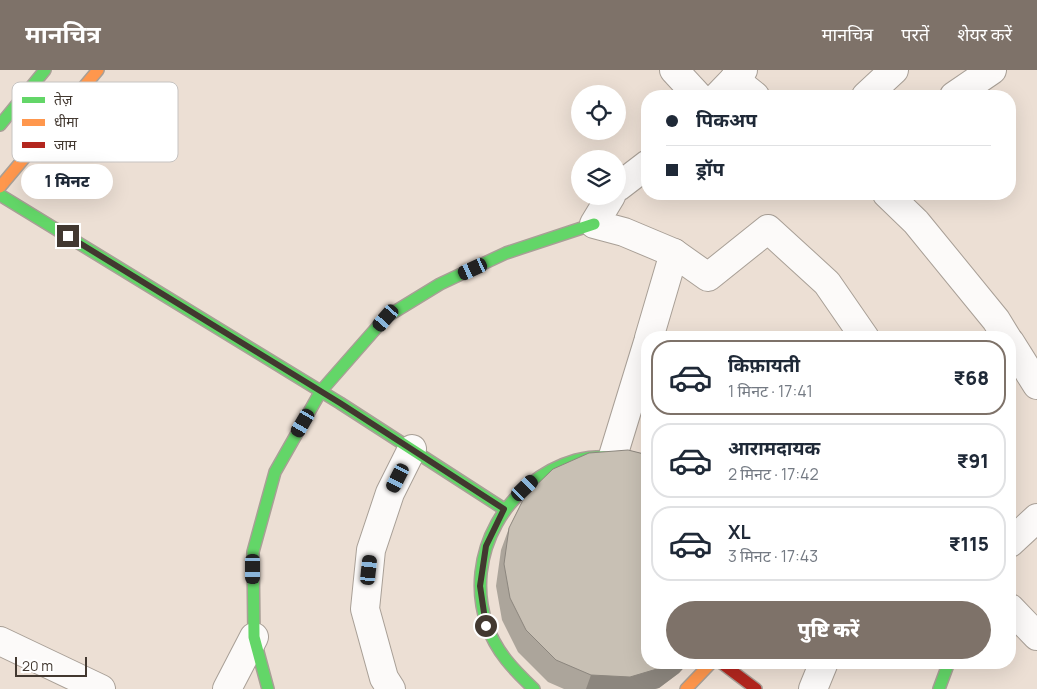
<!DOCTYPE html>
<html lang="hi">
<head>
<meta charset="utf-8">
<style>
	body { margin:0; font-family:Manrope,"Noto Sans Devanagari",sans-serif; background:#f6f6f7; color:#1f2937; height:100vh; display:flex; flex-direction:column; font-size:19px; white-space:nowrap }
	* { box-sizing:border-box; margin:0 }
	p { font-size:16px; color:#747a83 }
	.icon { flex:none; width:28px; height:28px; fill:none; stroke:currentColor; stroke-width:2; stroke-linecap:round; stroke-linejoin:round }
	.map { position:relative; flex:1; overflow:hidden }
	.panel { position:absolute; left:641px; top:261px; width:375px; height:338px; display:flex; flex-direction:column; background:#fff; border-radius:20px; box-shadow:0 5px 20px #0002 }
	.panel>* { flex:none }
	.guide { position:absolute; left:641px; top:20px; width:375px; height:110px; border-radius:20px; box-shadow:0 5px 20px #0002; display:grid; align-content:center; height:110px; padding:0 25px; background:#fff }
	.fabs { position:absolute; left:571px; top:15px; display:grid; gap:10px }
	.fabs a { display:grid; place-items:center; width:55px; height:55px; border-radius:50%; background:#fff; box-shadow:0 5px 20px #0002; font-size:25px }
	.scale { position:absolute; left:15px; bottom:12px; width:72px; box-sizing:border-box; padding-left:5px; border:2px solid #423830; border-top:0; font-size:14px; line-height:18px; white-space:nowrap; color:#423830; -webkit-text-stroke:4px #fff; paint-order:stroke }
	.end { position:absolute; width:22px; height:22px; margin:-11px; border:6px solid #423830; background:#fff; box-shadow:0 0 0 2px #fff }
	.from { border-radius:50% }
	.bubble { position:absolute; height:35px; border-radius:18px; background:#fff; box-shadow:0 5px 20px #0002; font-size:16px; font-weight:800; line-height:35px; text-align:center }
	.car { position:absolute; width:15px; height:30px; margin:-15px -8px; border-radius:6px; box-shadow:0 0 4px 1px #0007; background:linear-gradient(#222 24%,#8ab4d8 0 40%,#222 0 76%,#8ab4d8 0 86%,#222 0) }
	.guide b { display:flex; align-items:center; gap:18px; height:48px; font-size:19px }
	.guide b+b { border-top:1px solid #e0e1e3 }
	.guide i { width:12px; height:12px; background:#1f2937 }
	ul { padding:9px 0 0; list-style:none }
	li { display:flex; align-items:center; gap:15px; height:75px; margin:0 10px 8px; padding:0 15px; border:2px solid #e0e1e3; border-radius:20px }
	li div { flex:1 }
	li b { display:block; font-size:19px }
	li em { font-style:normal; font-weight:800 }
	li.selected { border-color:#7e7269 }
	li>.icon { width:45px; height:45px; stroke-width:1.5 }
	.primary-button { display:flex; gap:10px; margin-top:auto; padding:10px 25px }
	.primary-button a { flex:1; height:58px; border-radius:30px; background:#7e7269; color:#fff; font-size:20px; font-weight:800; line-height:58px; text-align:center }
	header { display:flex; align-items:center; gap:30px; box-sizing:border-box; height:70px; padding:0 25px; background:#7e7269; color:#fff }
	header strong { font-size:24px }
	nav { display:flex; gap:28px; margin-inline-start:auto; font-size:18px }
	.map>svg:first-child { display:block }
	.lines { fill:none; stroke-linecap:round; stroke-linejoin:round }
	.street-casing { stroke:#a89f96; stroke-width:30 }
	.fast-casing { stroke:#a89f96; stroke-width:14 }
	.slow-casing { stroke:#a89f96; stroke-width:14 }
	.jam-casing { stroke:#a89f96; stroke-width:14 }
	.street { stroke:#fcfaf9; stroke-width:28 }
	.fast { stroke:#63d668; stroke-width:11 }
	.slow { stroke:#ff974d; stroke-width:11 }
	.jam { stroke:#b3261e; stroke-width:11 }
	.wall { fill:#aca59b }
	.shaded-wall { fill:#8c867e }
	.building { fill:#c8c0b4; stroke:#8c867e }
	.route { stroke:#423830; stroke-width:6 }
	.key { fill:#fff; stroke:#c6c3c1; stroke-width:1 }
	.key-label { font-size:14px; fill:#423830 }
</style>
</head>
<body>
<header>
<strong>मानचित्र</strong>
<nav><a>मानचित्र</a><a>परतें</a><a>शेयर करें</a></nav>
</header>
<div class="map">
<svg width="1037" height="619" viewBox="0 0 1037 619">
	<rect width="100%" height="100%" fill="#ecdfd4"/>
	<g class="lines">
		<defs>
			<g id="street">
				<path d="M674,0L698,26"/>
				<path d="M734,9L755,26"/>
				<path d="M718,26L743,0"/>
				<path d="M866,26L894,0"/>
				<path d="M954,26L992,0"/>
				<path d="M618,117L648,94"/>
				<path d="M887,124L916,152L996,250L1007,268"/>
				<path d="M611,126L594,154L624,162L674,183L708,207L768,159L827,213L865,268"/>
				<path d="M649,268L674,183"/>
				<path d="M1010,272L1037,315"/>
				<path d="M613,386L648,272"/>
				<path d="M1010,473L1037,448"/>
				<path d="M1010,538L1037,566"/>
				<path d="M0,571L101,619"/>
				<path d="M227,619L254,567"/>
				<path d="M391,619L384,608L365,539L371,480L390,423L412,379"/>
				<path d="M813,619L824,592"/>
			</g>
			<g id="fast">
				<path d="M0,55L45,0"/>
				<path d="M0,125L340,333L504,439"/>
				<path d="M268,619L254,567L253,482L275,402L321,321L386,247L440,214L506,183L594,154"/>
				<path d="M534,619C514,600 496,582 487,555C463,485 507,410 576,390C600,384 625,387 648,393"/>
				<path d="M939,619L949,592"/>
			</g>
			<g id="slow">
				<path d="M0,117L98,0"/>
				<path d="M686,619L712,592"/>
			</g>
			<path id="jam" d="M720,592L756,619"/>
		</defs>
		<!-- street casing -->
		<use href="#street" class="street-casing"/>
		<!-- fast casing -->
		<use href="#fast" class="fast-casing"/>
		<!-- slow casing -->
		<use href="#slow" class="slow-casing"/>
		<!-- jam casing -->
		<use href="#jam" class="jam-casing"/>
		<!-- street -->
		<use href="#street" class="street"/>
		<!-- fast -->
		<use href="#fast" class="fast"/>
		<!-- slow -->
		<use href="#slow" class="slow"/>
		<!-- jam -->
		<use href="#jam" class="jam"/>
	</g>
	<!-- wall -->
	<path class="wall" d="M509,458L648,592H689L679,603L659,618L655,619H564L548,612L518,582L502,550L496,516L501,480Z"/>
	<!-- shaded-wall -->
	<path class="shaded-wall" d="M672,592H689L679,603L659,618L655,619H586L591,605Z"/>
	<!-- building -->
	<path class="building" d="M628,380L648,385V592H672L667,596L630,607L591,605L556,590L526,560L510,528L504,494L509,458L525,426L553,399L589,383Z"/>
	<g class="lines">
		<!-- route -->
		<path class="route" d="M68,166L340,333L504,439L486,476L480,516L486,556"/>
	</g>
	<!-- legend -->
	<rect x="12" y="12" width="166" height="80" rx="8" class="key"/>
	<rect x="22" y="27" width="23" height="6" fill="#63d668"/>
	<rect x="22" y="49" width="23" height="7" fill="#ff974d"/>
	<rect x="22" y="72" width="23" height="6" fill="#b3261e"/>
	<g class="key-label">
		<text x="54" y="35">तेज़</text>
		<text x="54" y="57">धीमा</text>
		<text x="54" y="80">जाम</text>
	</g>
</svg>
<div class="fabs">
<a><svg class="icon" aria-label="locate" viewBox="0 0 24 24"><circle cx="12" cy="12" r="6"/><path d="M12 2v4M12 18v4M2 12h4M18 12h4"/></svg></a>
<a><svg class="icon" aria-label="layers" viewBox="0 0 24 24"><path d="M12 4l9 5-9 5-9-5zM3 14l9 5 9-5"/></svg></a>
</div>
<div class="scale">20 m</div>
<i class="end from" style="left:486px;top:556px"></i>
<i class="end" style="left:68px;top:166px"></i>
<div class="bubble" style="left:21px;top:94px;width:92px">1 मिनट</div>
<i class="car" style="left:473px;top:199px;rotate:245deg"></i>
<i class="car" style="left:386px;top:248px;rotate:221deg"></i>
<i class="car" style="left:303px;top:353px;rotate:210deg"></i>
<i class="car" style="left:398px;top:408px;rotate:207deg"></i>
<i class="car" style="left:525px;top:418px;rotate:46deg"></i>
<i class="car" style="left:253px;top:499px;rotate:180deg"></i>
<i class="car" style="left:369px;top:500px;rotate:6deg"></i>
<div class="guide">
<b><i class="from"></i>पिकअप</b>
<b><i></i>ड्रॉप</b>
</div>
<section class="panel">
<ul>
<li class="selected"><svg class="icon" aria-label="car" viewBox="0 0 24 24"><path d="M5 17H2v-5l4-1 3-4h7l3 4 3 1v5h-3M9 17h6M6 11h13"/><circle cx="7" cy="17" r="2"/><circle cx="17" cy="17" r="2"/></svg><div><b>किफ़ायती</b><p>1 मिनट · 17:41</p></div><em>₹68</em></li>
<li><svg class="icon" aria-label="car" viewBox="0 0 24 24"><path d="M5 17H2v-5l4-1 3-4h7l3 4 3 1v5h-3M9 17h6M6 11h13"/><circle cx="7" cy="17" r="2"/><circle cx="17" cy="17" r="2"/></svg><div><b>आरामदायक</b><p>2 मिनट · 17:42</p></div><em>₹91</em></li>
<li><svg class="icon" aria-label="car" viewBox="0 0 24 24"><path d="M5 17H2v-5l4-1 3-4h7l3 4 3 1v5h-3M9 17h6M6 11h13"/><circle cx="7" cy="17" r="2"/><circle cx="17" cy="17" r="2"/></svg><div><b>XL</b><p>3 मिनट · 17:43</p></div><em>₹115</em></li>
</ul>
<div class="primary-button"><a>पुष्टि करें</a></div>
</section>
</div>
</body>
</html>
